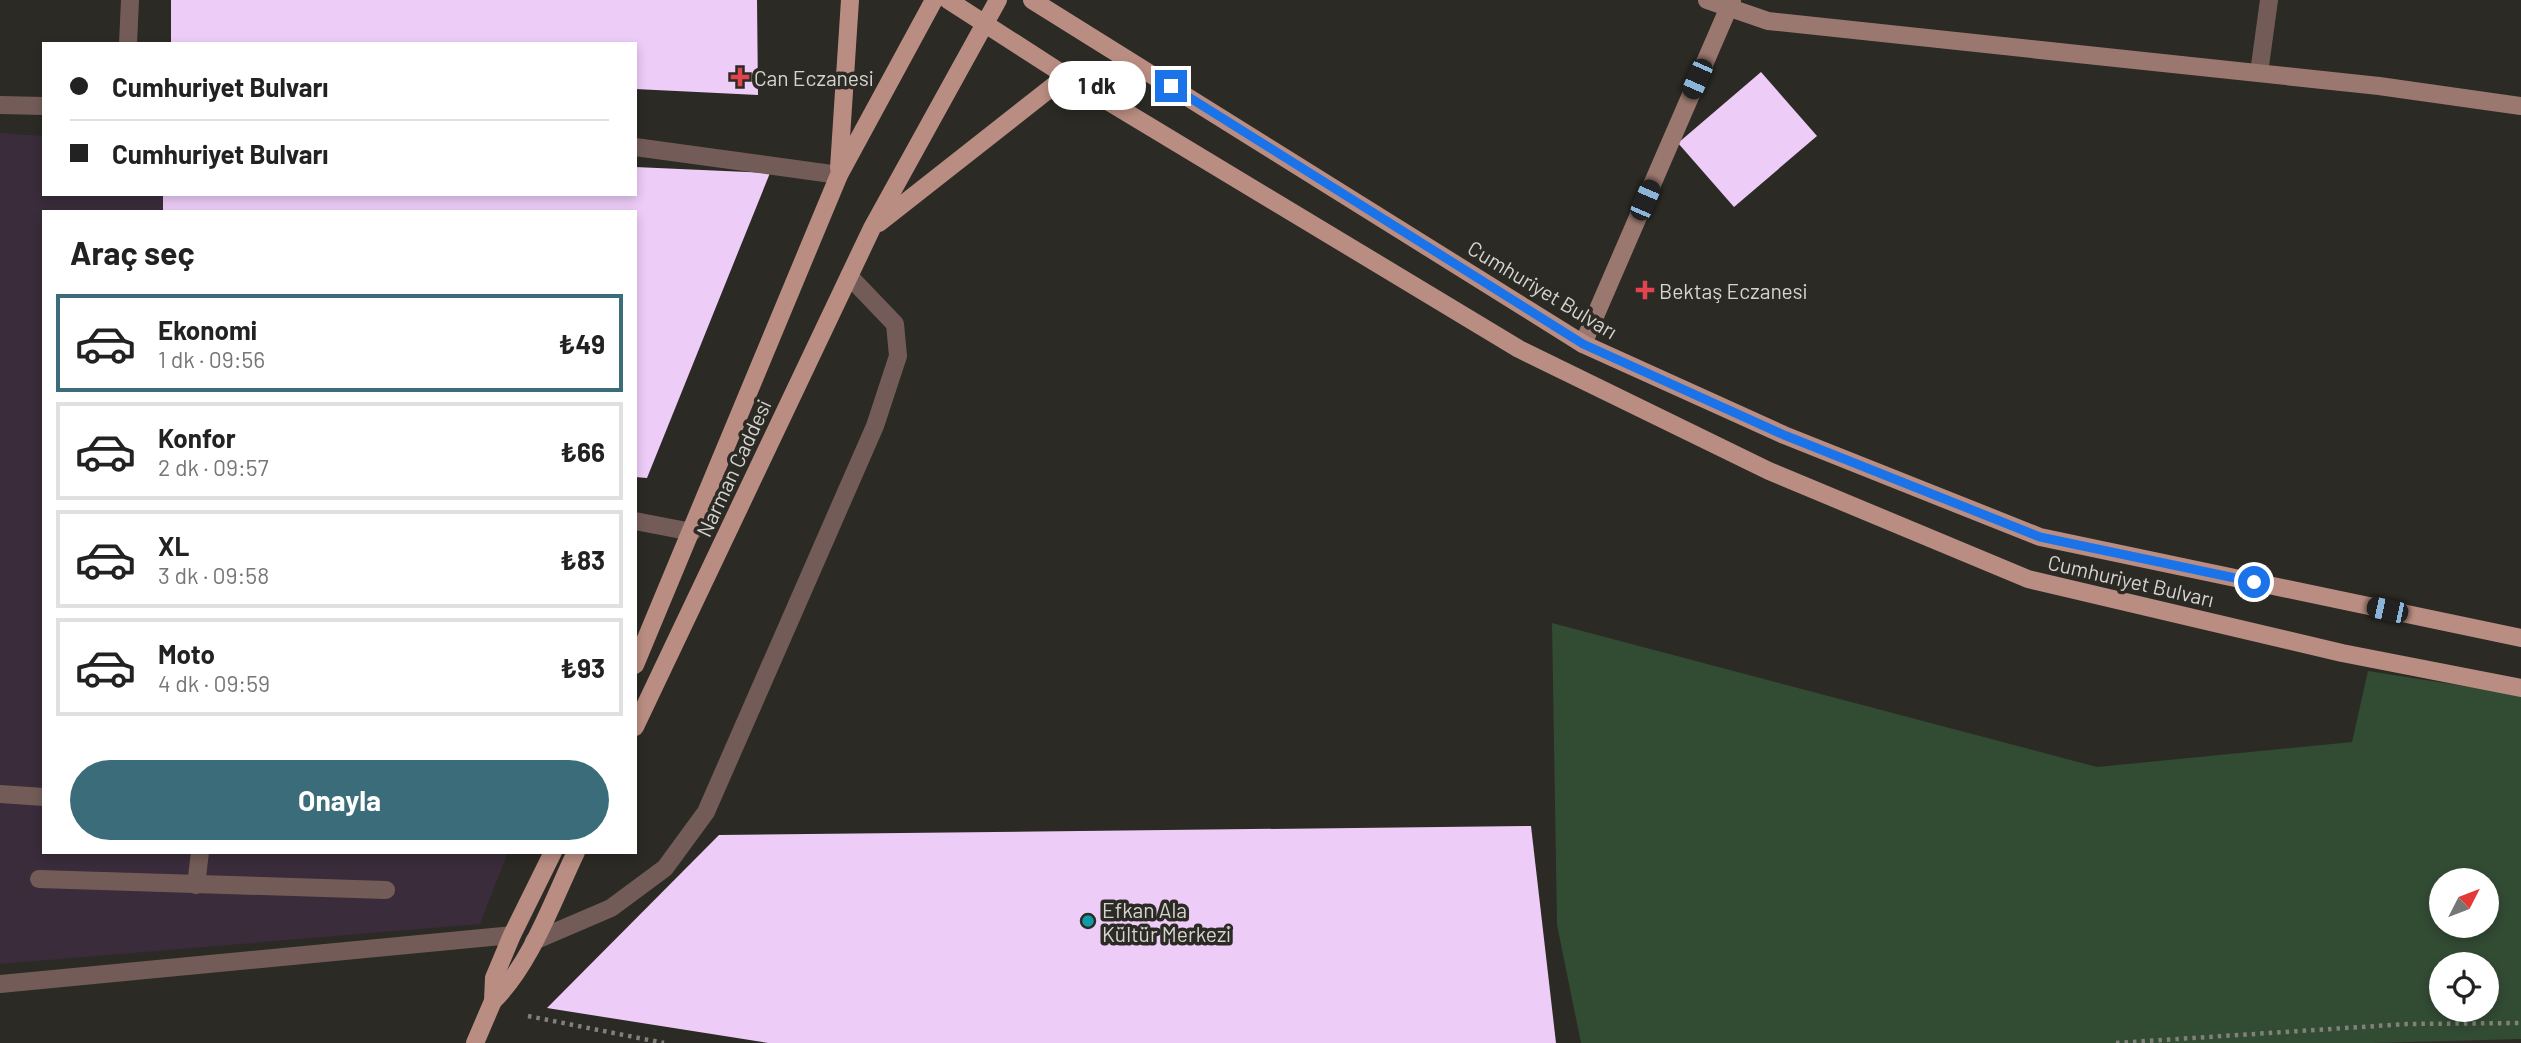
<!DOCTYPE html>
<html lang="tr">
<head>
<meta charset="utf-8">
<style>
	body { margin:0; font-family:Barlow,sans-serif; background:#f2f2f2; color:#222; height:100vh; display:flex; flex-direction:column; font-size:26px; white-space:nowrap }
	* { box-sizing:border-box; margin:0 }
	p { font-size:23px; color:#767676 }
	.icon { flex:none; width:38px; height:38px; fill:none; stroke:currentColor; stroke-width:2; stroke-linecap:round; stroke-linejoin:round }
	.map { position:relative; flex:1; overflow:hidden }
	.sheet { position:absolute; left:42px; top:210px; width:595px; height:644px; display:flex; flex-direction:column; background:#fff; border-radius:0px; box-shadow:0 4px 10px #0003 }
	.sheet>* { flex:none }
	.top-card { position:absolute; left:42px; top:42px; width:595px; height:154px; border-radius:0px; box-shadow:0 4px 10px #0003; display:grid; align-content:center; height:154px; padding:0 28px; background:#fff }
	.needle { width:46px; rotate:48deg }
	.controls { position:absolute; left:2429px; top:868px; display:grid; gap:14px }
	.controls a { display:grid; place-items:center; width:70px; height:70px; border-radius:50%; background:#fff; box-shadow:0 4px 10px #0003; font-size:35px }
	.end { position:absolute; width:32px; height:32px; margin:-16px; border:9px solid #1a73e8; background:#fff; box-shadow:0 0 0 4px #fff }
	.from { border-radius:50% }
	.bubble { position:absolute; height:49px; border-radius:24px; background:#fff; box-shadow:0 4px 10px #0003; font-size:23px; font-weight:700; line-height:49px; text-align:center }
	.car { position:absolute; width:21px; height:42px; margin:-21px -10px; border-radius:9px; box-shadow:0 0 5px 2px #0007; background:linear-gradient(#222 24%,#8ab4d8 0 40%,#222 0 76%,#8ab4d8 0 86%,#222 0) }
	.top-card b { display:flex; align-items:center; gap:24px; height:66px; font-size:26px }
	.top-card b+b { border-top:2px solid #e0e0e0 }
	.top-card i { width:18px; height:18px; background:#222 }
	ul { padding:0; list-style:none }
	li { display:flex; align-items:center; gap:21px; height:98px; margin:0 14px 10px; padding:0 14px; border:4px solid #e0e0e0; border-radius:0px }
	li div { flex:1 }
	li b { display:block; font-size:26px }
	li em { font-style:normal; font-weight:700 }
	li.active { border-color:#3a6d79 }
	li>.icon { width:63px; height:63px; stroke-width:1.5 }
	h2 { padding:0 28px; font-size:32px; line-height:84px }
	.button { display:flex; gap:14px; margin-top:auto; padding:14px 28px }
	.button a { flex:1; height:80px; border-radius:42px; background:#3a6d79; color:#fff; font-size:28px; font-weight:700; line-height:80px; text-align:center }
	.map>svg:first-child { display:block }
	.medical { fill:#3a2c3a }
	.green { fill:#324b33; fill-rule:evenodd }
	.building { fill:#edccf7 }
	.lines { fill:none; stroke-linecap:round; stroke-linejoin:round }
	.path { stroke:#82807b; stroke-width:4.5; stroke-dasharray:3.5 5; stroke-linecap:butt }
	.lane { stroke:#735c57; stroke-width:18 }
	.street { stroke:#735c57; stroke-width:18 }
	.secondary { stroke:#9b786f; stroke-width:18 }
	.primary { stroke:#ba8d82; stroke-width:18 }
	.route { stroke:#1a73e8; stroke-width:9 }
	.health-dot { fill:#e0444e; stroke:#2c2a24; stroke-width:2.5 }
	.culture-dot { fill:#0f9aa8; stroke:#2c2a24; stroke-width:2.5 }
	.labels { text-anchor:middle; dominant-baseline:central; stroke-width:7; stroke-linejoin:round; paint-order:stroke }
	.poi-label { font-size:21px; fill:#d5d4d0; stroke:#2c2a24; text-anchor:start }
	.street-label { font-size:21px; fill:#d5d4d0; stroke:#2c2a24 }
</style>
</head>
<body>
<div class="map">
<svg width="2521" height="1043" viewBox="0 0 2521 1043">
	<rect width="100%" height="100%" fill="#2c2a24"/>
	<!-- medical -->
	<path class="medical" d="M0,133L44,136V194H164L165,212H44V852H508L480,924L0,964Z"/>
	<!-- green -->
	<path class="green" d="M1552,623L2097,767L2352,742L2368,671L2521,695V1039L2374,1043H1581L1557,925ZM2441,880H2487V926H2441ZM2441,964H2487V1010H2441Z"/>
	<!-- building -->
	<g class="building">
		<path d="M171,0H757L758,95L635,89V44H171Z"/>
		<path d="M1761,72L1817,136L1734,207L1678,143Z"/>
		<path d="M635,167L770,173L647,478L635,477V212H163V194H635Z"/>
		<path d="M1531,826L1556,1043H768L547,1008L719,835Z"/>
	</g>
	<g class="lines">
		<!-- path -->
		<g class="path">
			<path d="M528,1016L664,1043"/>
			<path d="M2116,1043L2407,1024L2521,1023"/>
		</g>
		<!-- lane -->
		<g class="lane">
			<path d="M635,521L692,532"/>
			<path d="M0,794L44,797"/>
			<path d="M39,879L386,890"/>
			<path d="M196,885L200,852"/>
			<path d="M534,941L611,908L665,868L706,812L875,426L898,356L895,324L849,276"/>
		</g>
		<!-- street -->
		<g class="street">
			<path d="M128,44L130,0"/>
			<path d="M2259,73L2269,0"/>
			<path d="M0,105L44,106"/>
			<path d="M635,147L839,175"/>
			<path d="M0,984L512,935"/>
		</g>
		<!-- secondary -->
		<g class="secondary">
			<path d="M1707,0L1768,21L2379,86L2521,106"/>
			<path d="M1583,344L1732,0"/>
		</g>
		<!-- primary -->
		<g class="primary">
			<path d="M948,0L1066,76L1519,349L1769,471L2028,579L2342,653L2521,688"/>
			<path d="M1032,0L1583,344L1784,435L2040,537L2521,638"/>
			<path d="M839,168L850,0"/>
			<path d="M879,223L1066,76"/>
			<path d="M635,665L839,175L934,0"/>
			<path d="M635,727L872,228L998,0"/>
			<path d="M493,1001C531,964 553,900 576,852"/>
			<path d="M475,1043L493,1001L494,978L512,935L553,852"/>
		</g>
	</g>
	<g class="lines">
		<!-- route -->
		<path class="route" d="M1171,86L1583,344L1784,435L2040,537L2254,582"/>
	</g>
	<!-- markers -->
	<g class="health-dot">
		<path d="M736.5 66.5h7v7h7v7h-7v7h-7v-7h-7v-7h7z"/>
		<path d="M1641.5 279.5h7v7h7v7h-7v7h-7v-7h-7v-7h7z"/>
	</g>
	<circle class="culture-dot" cx="1088" cy="921" r="7"/>
	<g class="labels">
		<!-- poi labels -->
		<g class="poi-label">
			<text x="754" y="77">Can Eczanesi</text>
			<text x="1659" y="290">Bektaş Eczanesi</text>
			<text x="1102" y="909">Efkan Ala<tspan x="1102" dy="24">Kültür Merkezi</tspan></text>
		</g>
		<!-- street labels -->
		<g class="street-label">
			<text transform="translate(1543 289) rotate(31)">Cumhuriyet Bulvarı</text>
			<text transform="translate(733 468) rotate(-65)">Narman Caddesi</text>
			<text transform="translate(2131 580) rotate(13)">Cumhuriyet Bulvarı</text>
		</g>
	</g>
</svg>
<div class="controls">
<a><svg class="needle" viewBox="-14 -14 28 28"><path d="M0-13l5 13h-10z" fill="#e53935"/><path d="M0 13l5-13h-10z" fill="#767676"/></svg></a>
<a><svg class="icon" aria-label="locate" viewBox="0 0 24 24"><circle cx="12" cy="12" r="6"/><path d="M12 2v4M12 18v4M2 12h4M18 12h4"/></svg></a>
</div>
<i class="end from" style="left:2254px;top:582px"></i>
<i class="end" style="left:1171px;top:86px"></i>
<div class="bubble" style="left:1048px;top:61px;width:98px">1 dk</div>
<i class="car" style="left:1697px;top:79px;rotate:204deg"></i>
<i class="car" style="left:1645px;top:200px;rotate:23deg"></i>
<i class="car" style="left:2387px;top:610px;rotate:282deg"></i>
<div class="top-card">
<b><i class="from"></i>Cumhuriyet Bulvarı</b>
<b><i></i>Cumhuriyet Bulvarı</b>
</div>
<section class="sheet">
<h2>Araç seç</h2>
<ul>
<li class="active"><svg class="icon" aria-label="car" viewBox="0 0 24 24"><path d="M5 17H2v-5l4-1 3-4h7l3 4 3 1v5h-3M9 17h6M6 11h13"/><circle cx="7" cy="17" r="2"/><circle cx="17" cy="17" r="2"/></svg><div><b>Ekonomi</b><p>1 dk · 09:56</p></div><em>₺49</em></li>
<li><svg class="icon" aria-label="car" viewBox="0 0 24 24"><path d="M5 17H2v-5l4-1 3-4h7l3 4 3 1v5h-3M9 17h6M6 11h13"/><circle cx="7" cy="17" r="2"/><circle cx="17" cy="17" r="2"/></svg><div><b>Konfor</b><p>2 dk · 09:57</p></div><em>₺66</em></li>
<li><svg class="icon" aria-label="car" viewBox="0 0 24 24"><path d="M5 17H2v-5l4-1 3-4h7l3 4 3 1v5h-3M9 17h6M6 11h13"/><circle cx="7" cy="17" r="2"/><circle cx="17" cy="17" r="2"/></svg><div><b>XL</b><p>3 dk · 09:58</p></div><em>₺83</em></li>
<li><svg class="icon" aria-label="car" viewBox="0 0 24 24"><path d="M5 17H2v-5l4-1 3-4h7l3 4 3 1v5h-3M9 17h6M6 11h13"/><circle cx="7" cy="17" r="2"/><circle cx="17" cy="17" r="2"/></svg><div><b>Moto</b><p>4 dk · 09:59</p></div><em>₺93</em></li>
</ul>
<div class="button"><a>Onayla</a></div>
</section>
</div>
</body>
</html>
